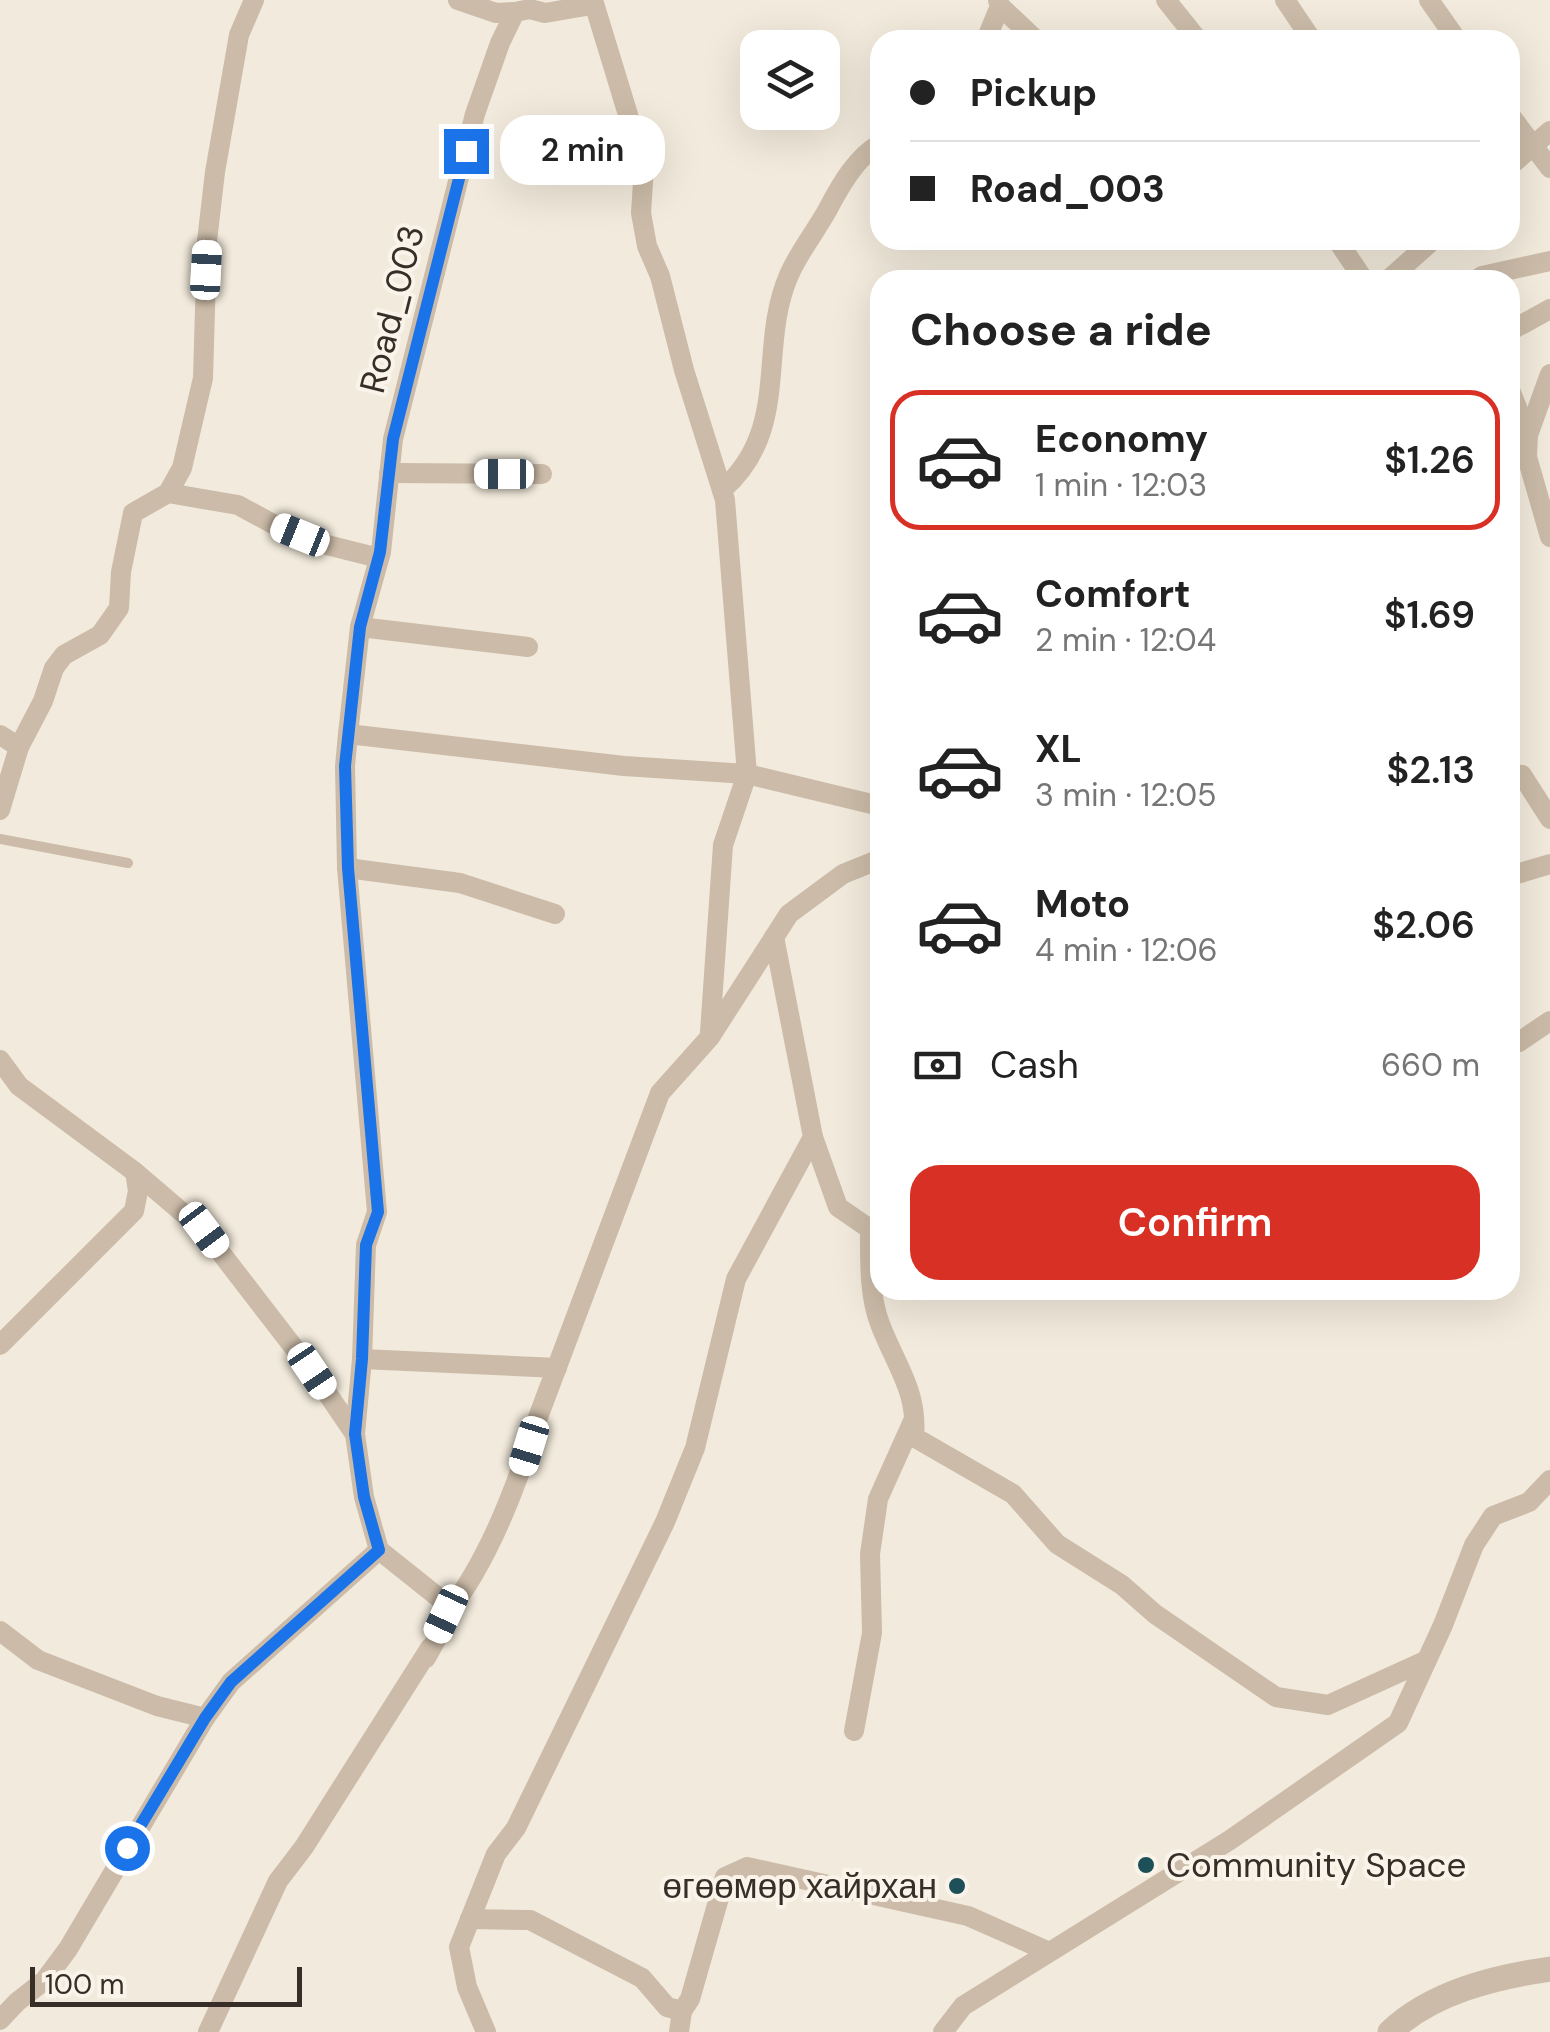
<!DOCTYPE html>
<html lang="en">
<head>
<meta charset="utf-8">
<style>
	body { margin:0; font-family:"DM Sans",sans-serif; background:#f6f6f6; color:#222; height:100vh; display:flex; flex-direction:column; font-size:38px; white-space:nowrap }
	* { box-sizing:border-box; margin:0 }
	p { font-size:32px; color:#767676 }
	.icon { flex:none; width:55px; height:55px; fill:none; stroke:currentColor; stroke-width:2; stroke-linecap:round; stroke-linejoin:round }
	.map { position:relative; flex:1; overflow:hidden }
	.sheet { position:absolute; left:870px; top:270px; width:650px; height:1030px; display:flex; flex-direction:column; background:#fff; border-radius:30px; box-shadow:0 10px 40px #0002 }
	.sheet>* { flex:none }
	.hud { position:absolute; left:870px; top:30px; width:650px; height:220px; border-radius:30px; box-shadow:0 10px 40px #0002; display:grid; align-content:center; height:220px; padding:0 40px; background:#fff }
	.tools { position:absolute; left:740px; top:30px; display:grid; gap:20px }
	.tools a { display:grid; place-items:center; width:100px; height:100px; border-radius:20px; background:#fff; box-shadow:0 10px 40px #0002; font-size:50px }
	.scale { position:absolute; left:30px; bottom:25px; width:272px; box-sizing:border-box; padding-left:10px; border:5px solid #372e28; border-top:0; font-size:28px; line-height:35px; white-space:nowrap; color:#372e28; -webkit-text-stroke:8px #faf3e9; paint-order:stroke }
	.end { position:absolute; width:45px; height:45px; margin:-22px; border:12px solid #1a73e8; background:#fff; box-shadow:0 0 0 5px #fff }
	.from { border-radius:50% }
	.bubble { position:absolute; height:70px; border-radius:30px; background:#fff; box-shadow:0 10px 40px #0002; font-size:32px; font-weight:600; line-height:70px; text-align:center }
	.car { position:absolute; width:30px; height:60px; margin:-30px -15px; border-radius:12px; box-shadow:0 0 8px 2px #0007; background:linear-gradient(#fff 24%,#345 0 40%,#fff 0 76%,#345 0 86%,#fff 0) }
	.hud b { display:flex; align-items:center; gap:35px; height:95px; font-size:38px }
	.hud b+b { border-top:2px solid #e0e0e0 }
	.hud i { width:25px; height:25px; background:#222 }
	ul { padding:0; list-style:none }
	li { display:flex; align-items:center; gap:30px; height:140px; margin:0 20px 15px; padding:0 20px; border:5px solid transparent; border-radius:30px }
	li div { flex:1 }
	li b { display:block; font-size:38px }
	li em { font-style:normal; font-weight:600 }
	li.active { border-color:#d93025 }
	li>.icon { width:90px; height:90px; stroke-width:1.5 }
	h2 { padding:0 40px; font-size:45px; line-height:120px }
	.pay { display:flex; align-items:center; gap:25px; height:110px; padding:0 40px; font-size:38px }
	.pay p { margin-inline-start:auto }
	.button { display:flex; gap:20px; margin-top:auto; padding:20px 40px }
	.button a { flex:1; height:115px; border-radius:30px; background:#d93025; color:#fff; font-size:40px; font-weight:600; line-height:115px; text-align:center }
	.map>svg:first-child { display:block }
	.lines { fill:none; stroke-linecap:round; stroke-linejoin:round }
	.service { stroke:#cbbba8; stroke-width:10 }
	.minor { stroke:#cbbba8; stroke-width:20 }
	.tertiary { stroke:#cbbba8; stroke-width:25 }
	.route { stroke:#1a73e8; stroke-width:12 }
	.poi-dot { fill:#1d5059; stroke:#faf3e9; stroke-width:4 }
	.labels { text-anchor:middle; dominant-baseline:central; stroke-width:8; stroke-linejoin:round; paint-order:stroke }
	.street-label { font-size:35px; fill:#372e28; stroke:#faf3e9 }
	.poi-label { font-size:35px; fill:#372e28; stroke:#faf3e9; text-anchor:start }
</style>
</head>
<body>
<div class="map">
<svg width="1550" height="2032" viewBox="0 0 1550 2032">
	<rect width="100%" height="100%" fill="#f2eadc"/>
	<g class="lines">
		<!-- service -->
		<path class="service" d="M0,839L128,863"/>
		<!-- minor -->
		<g class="minor">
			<path d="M458,0L496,13L515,12"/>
			<path d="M593,0L644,167L641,213L647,246L660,276L684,370L725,500L747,774L723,845L710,1032"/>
			<path d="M1166,0L1198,40"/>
			<path d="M1285,0L1312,40"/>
			<path d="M1429,0L1457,40"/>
			<path d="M1000,6L1036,40"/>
			<path d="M986,40L1000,6L998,0"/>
			<path d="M1510,115L1550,168"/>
			<path d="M1510,166L1550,131"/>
			<path d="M1337,240L1364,280"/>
			<path d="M1388,280L1433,240"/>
			<path d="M1476,280L1482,276L1550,261"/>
			<path d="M1510,331L1550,309"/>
			<path d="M1550,374L1528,435L1527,457L1550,537"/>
			<path d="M1510,390L1528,435"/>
			<path d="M389,473L542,474"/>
			<path d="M722,490C792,429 757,348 789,275C799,252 816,231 828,209C840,186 857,156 880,144"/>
			<path d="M168,493L238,505L273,524L327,545L379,558"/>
			<path d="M360,627L528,647"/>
			<path d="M348,734L624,766L747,774L880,806"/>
			<path d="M0,735L19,747"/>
			<path d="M1510,774L1522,775L1550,819"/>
			<path d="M0,810L19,747L43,701L54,668L64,655L100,635L119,608L121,572L133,513L168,493L182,468L203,378L207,241L215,172L239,35L254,0"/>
			<path d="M347,868L460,883L555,914"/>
			<path d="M1510,876L1550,864"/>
			<path d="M1510,1045L1519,1042L1550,1021"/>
			<path d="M0,1060L19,1086L135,1172L138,1191L134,1211L0,1345"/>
			<path d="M813,1137L838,1207L870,1229C870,1261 869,1295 880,1324C896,1366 918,1391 914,1437L1013,1494L1057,1544L1122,1585L1155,1614L1276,1697L1328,1705L1427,1660"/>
			<path d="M135,1172L204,1231L312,1371L355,1434"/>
			<path d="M362,1359L557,1368"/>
			<path d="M444,1617C487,1565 517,1486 537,1420L660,1093L710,1037L789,914L843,874L880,859"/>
			<path d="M0,1631L38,1660L157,1706L205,1718L231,1682L379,1550"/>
			<path d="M426,1658L453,1609L379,1550L364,1497L355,1434L362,1359L366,1245L377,1212L347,868L345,766L348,734L360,627L381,552L393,439L475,114L500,43L515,12L530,9L545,13L592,5"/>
			<path d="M854,1731L872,1633L870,1554L878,1499L913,1421"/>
			<path d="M470,1919L530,1920L642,1978L667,2007L682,2011L690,1999L725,1877L747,1867L968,1916L1047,1951"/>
			<path d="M0,2020L17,2002L45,1980L68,1949L205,1718"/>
			<path d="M208,2032L278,1881L304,1847L430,1648"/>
			<path d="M486,2032L467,1987L459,1947L496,1854L516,1828L665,1522L695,1448L736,1279L813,1137L774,937"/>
			<path d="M679,2032L682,2011"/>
			<path d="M943,2032L963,2006L1230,1840L1398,1723L1443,1625L1474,1545L1493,1516L1529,1502L1550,1480"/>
		</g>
		<!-- tertiary -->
		<path class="tertiary" d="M1390,2032C1432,1992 1495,1977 1550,1969"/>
	</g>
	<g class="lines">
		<!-- route -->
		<path class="route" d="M127,1848L205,1718L231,1682L379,1550L364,1497L355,1434L362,1359L366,1245L378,1212L348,868L345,766L360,627L380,552L393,439L466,151"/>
	</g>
	<!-- markers -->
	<g class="poi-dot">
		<circle cx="1146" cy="1865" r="10"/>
		<circle cx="957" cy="1886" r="10"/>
	</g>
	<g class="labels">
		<!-- street labels -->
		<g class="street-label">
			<text transform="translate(392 309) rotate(-76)">Road_003</text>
		</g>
		<!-- poi labels -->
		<g class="poi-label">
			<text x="1166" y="1865">Community Space</text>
			<text x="937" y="1886" text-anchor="end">өгөөмөр хайрхан</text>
		</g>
	</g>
</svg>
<div class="tools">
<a><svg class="icon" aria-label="layers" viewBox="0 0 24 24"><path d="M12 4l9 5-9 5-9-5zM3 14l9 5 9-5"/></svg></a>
</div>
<div class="scale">100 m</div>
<i class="end from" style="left:127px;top:1848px"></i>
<i class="end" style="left:466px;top:151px"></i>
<div class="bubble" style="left:500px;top:115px;width:165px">2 min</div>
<i class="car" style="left:206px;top:270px;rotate:3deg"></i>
<i class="car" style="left:504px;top:474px;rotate:270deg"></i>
<i class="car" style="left:300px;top:535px;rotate:292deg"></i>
<i class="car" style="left:204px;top:1230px;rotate:143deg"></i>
<i class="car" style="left:312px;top:1371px;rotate:146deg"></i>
<i class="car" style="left:529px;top:1446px;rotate:197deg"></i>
<i class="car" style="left:446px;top:1614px;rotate:205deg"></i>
<div class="hud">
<b><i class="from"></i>Pickup</b>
<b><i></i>Road_003</b>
</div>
<section class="sheet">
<h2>Choose a ride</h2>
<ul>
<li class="active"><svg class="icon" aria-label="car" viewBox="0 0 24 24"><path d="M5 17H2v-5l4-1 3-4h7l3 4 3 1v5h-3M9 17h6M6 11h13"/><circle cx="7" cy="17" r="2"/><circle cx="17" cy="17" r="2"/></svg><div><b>Economy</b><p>1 min · 12:03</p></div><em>$1.26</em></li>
<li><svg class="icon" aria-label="car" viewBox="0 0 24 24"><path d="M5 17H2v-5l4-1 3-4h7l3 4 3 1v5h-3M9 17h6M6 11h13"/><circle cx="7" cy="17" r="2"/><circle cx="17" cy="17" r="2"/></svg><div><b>Comfort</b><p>2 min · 12:04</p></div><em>$1.69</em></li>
<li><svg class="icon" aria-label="car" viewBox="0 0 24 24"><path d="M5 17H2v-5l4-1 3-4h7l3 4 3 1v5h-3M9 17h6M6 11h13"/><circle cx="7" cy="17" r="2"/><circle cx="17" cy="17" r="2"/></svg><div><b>XL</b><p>3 min · 12:05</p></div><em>$2.13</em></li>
<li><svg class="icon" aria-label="car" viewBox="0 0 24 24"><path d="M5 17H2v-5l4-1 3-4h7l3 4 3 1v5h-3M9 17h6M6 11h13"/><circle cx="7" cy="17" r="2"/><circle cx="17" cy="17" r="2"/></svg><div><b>Moto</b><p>4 min · 12:06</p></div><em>$2.06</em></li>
</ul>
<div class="pay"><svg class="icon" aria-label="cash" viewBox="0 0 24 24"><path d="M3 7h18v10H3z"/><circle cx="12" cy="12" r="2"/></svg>Cash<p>660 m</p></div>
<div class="button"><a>Confirm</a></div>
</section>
</div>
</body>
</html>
